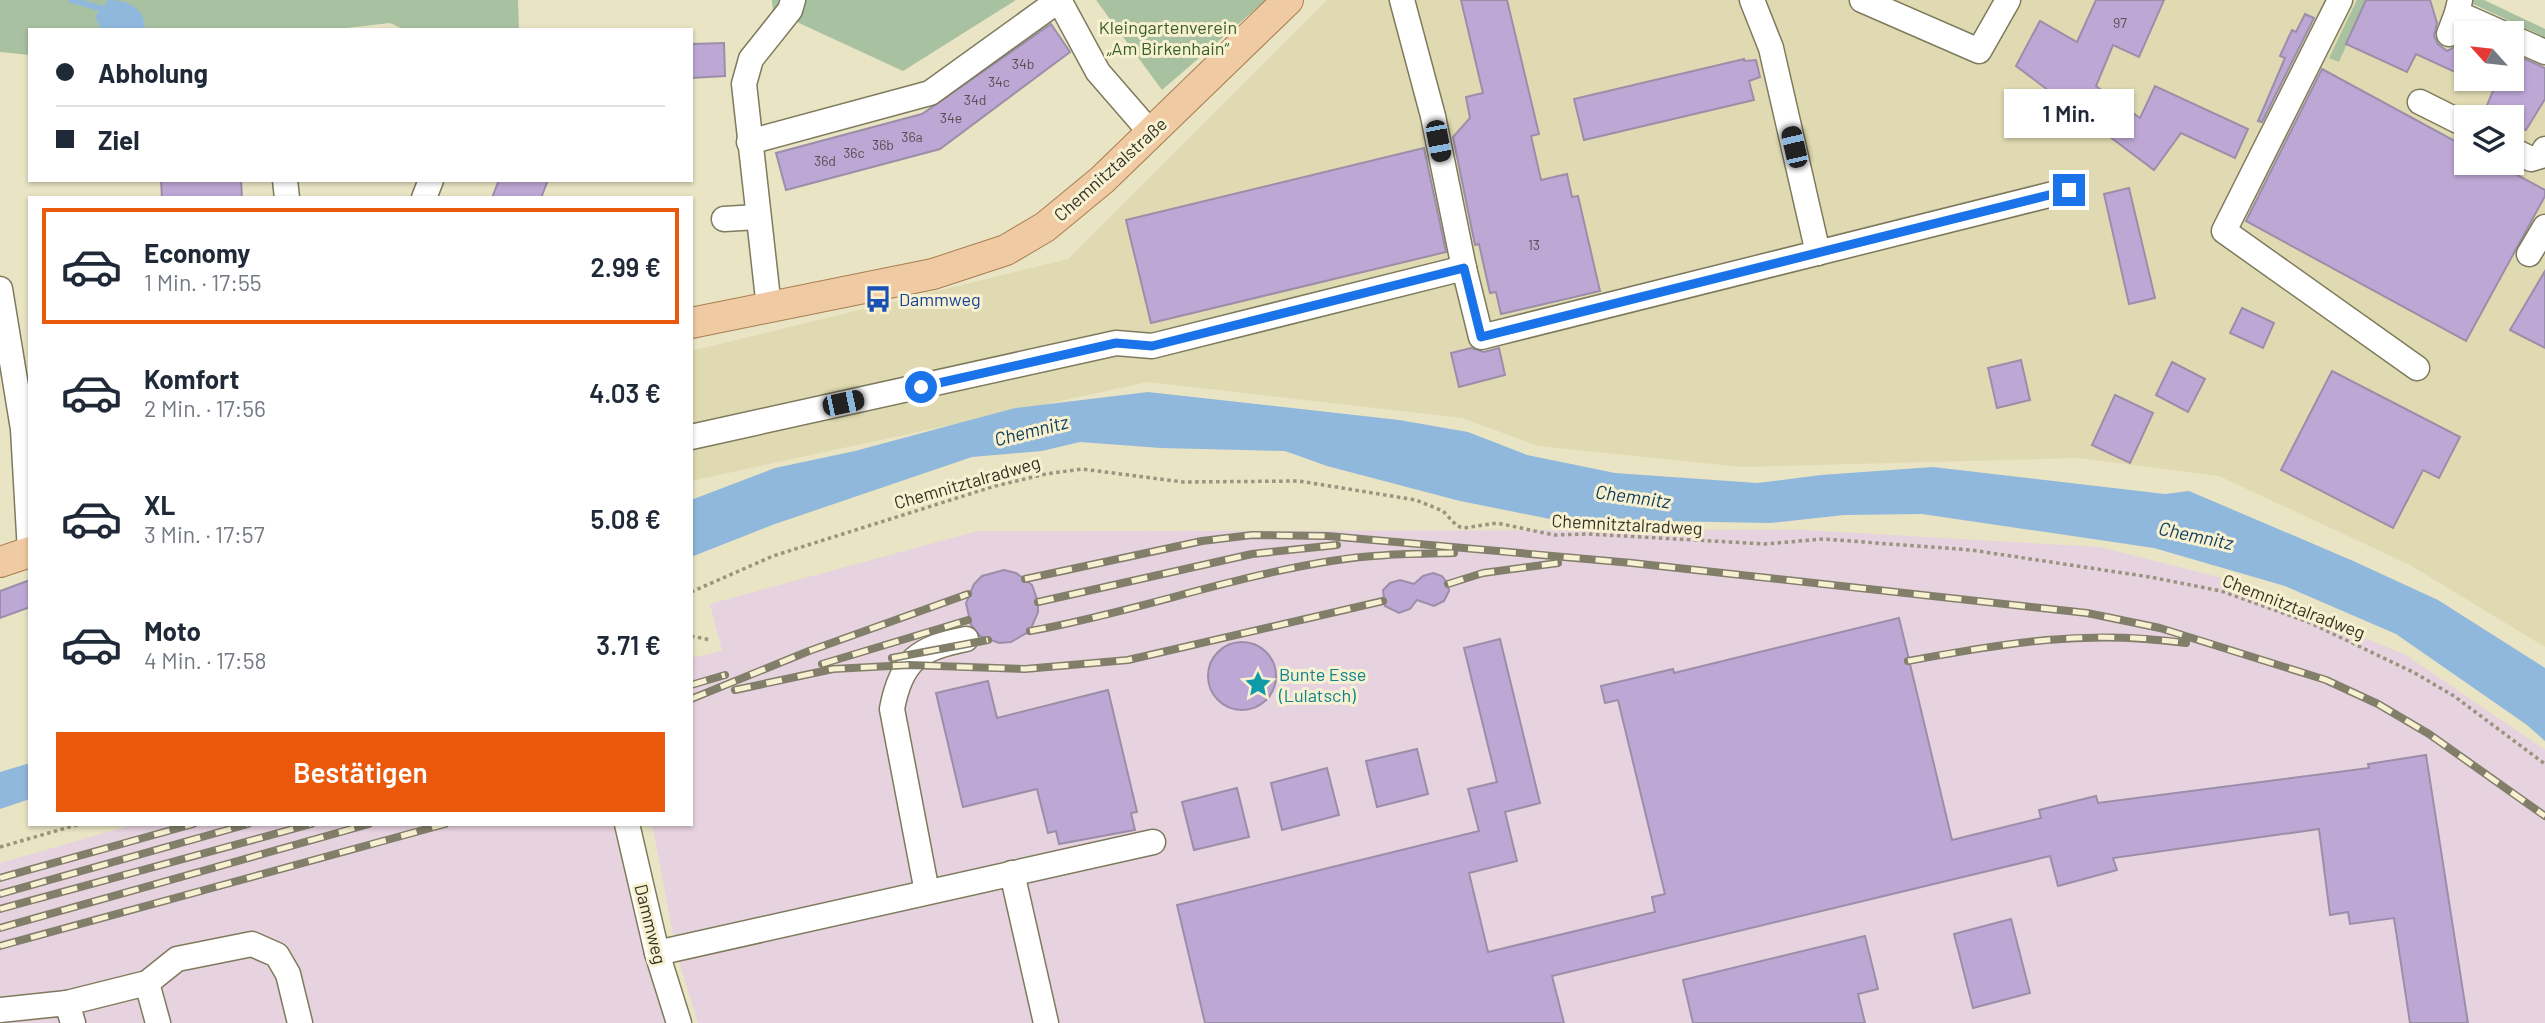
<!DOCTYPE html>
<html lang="de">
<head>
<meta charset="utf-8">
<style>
	body { margin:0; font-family:Barlow,sans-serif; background:#f2f2f3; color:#1f2937; height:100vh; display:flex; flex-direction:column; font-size:26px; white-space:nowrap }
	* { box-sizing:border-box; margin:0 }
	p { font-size:23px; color:#747a83 }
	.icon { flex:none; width:38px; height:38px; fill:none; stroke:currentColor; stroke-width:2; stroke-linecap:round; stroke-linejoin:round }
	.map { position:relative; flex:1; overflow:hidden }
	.sheet { position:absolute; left:28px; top:196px; width:665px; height:630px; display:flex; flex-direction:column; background:#fff; border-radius:0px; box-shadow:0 2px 5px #0004 }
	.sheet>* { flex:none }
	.guide { position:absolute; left:28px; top:28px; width:665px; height:154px; border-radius:0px; box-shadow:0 2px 5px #0004; display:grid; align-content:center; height:154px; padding:0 28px; background:#fff }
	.needle { width:46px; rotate:297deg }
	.buttons { position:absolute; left:2454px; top:21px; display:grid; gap:14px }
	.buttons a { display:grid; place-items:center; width:70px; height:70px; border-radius:0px; background:#fff; box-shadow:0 2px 5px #0004; font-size:35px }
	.end { position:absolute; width:32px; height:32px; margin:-16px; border:9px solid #1a73e8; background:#fff; box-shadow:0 0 0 4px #fff }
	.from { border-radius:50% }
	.bubble { position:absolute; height:49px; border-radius:0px; background:#fff; box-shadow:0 2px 5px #0004; font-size:23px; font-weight:600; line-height:49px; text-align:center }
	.car { position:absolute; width:21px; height:42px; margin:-21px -10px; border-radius:9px; box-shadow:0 0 5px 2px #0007; background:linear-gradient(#222 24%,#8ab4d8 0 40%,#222 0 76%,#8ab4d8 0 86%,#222 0) }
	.guide b { display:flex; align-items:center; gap:24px; height:66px; font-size:26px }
	.guide b+b { border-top:2px solid #e0e1e3 }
	.guide i { width:18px; height:18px; background:#1f2937 }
	ul { padding:12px 0 0; list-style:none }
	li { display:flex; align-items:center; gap:21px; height:116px; margin:0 14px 10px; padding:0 14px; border:4px solid transparent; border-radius:0px }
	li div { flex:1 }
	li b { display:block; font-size:26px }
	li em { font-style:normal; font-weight:600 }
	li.selected { border-color:#ea580c }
	li>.icon { width:63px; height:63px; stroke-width:1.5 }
	.primary-button { display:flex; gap:14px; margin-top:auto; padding:14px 28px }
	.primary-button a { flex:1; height:80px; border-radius:0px; background:#ea580c; color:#fff; font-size:28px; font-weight:600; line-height:80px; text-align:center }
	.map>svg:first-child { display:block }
	.built { fill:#e0dab2; fill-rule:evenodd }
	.industrial { fill:#e7d2e0 }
	.green { fill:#a8c1a0 }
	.water { fill:#90b8dc }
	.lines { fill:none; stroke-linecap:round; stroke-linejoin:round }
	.stream { stroke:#90b8dc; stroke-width:6 }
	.building { fill:#bda8d5; stroke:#9b8ea9; stroke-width:2 }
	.minor-casing { stroke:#7e7a5c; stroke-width:27 }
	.major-casing { stroke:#a77e4f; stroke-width:32 }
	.path { stroke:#98947d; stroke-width:3.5; stroke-dasharray:3.5 3.5; stroke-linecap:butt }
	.minor { stroke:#fff; stroke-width:24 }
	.major { stroke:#efcaa3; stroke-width:30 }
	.rail-casing { stroke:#817e69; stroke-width:8 }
	.rail { stroke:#f7f1d1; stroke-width:5; stroke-dasharray:16; stroke-linecap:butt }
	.route { stroke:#1a73e8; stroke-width:9 }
	.labels { text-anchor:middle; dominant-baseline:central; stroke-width:6; stroke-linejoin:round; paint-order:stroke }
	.number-label { font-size:14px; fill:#575052 }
	.park-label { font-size:18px; fill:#355f26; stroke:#f7f1d1 }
	.street-label { font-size:18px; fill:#353326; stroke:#f7f1d1 }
	.transit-label { font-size:18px; fill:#164399; stroke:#f7f1d1; text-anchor:start }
	.culture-label { font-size:18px; fill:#0d838f; stroke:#f7f1d1; text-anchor:start }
	.water-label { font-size:19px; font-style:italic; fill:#0d3b5e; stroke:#f7f1d1 }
</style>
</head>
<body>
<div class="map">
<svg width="2545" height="1023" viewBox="0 0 2545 1023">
	<rect width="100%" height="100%" fill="#e9e4c4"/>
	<!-- built -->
	<path class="built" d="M1327,0H2460L2545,39V647L2410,565L2219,476L2078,458L1742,467L1538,446L1462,418L1148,382L691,481V351L1068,259ZM2466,33H2511V79H2466ZM2466,117H2511V163H2466Z"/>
	<!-- industrial -->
	<g class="industrial">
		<path d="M1805,530L2099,547L2218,577L2406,655L2545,750V1023H698L677,955L652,824H691V658L722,651L710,604L978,531Z"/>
		<path d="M136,824H612L669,1023H0V863Z"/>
	</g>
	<!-- green -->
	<g class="green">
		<path d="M0,0H518L519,30H405L390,23L328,30H30V55L0,52Z"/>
		<path d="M772,0H1016L903,71L773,11Z"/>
		<path d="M1096,0H1266L1162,90Z"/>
		<path d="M2357,0H2366L2339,62L2329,58Z"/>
		<path d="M2463,0H2484L2545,29V37L2473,4L2467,15Z"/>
	</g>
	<!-- water -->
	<g class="water">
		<path d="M108,0C129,0 145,8 145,30L101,29L95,17Z"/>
		<path d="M1148,392L1399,420L1468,432L1527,455L1615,473L1757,483L1821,475L1933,467L2165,494L2189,491L2351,560L2438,600L2545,668V741L2527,725L2396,634L2285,586L2154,548L1922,514L1844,515L1771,523L1550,519L1460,501L1327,466L1285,451L1161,448L1080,442L1042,451L972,457L775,524L691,557V500L775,468L855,451L1015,408Z"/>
		<path d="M30,763V799L0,809V772Z"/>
	</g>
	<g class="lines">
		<!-- stream -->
		<path class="stream" d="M71,0L100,8"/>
	</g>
	<!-- building -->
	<g class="building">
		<path d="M1461,0H1507L1539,134L1531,136L1541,180L1567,174L1572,197L1578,196L1600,291L1501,314L1496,292L1490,293L1479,244L1475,245L1453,137L1470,118L1466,97L1483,93Z"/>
		<path d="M2096,0H2164L2139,57L2113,45L2096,86L2140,118L2155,86L2248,129L2235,158L2181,133L2154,170L2016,66L2040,21L2077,42Z"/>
		<path d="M2366,0H2430L2437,23L2434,36L2438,44L2447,51L2459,45L2466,33V77L2416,54L2407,72L2346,44Z"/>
		<path d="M2305,14L2314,18L2262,122L2258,121L2285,58L2280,56L2292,30L2296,32Z"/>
		<path d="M1051,24L1070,52L940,149L786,190L776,153L922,114Z"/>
		<path d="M724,43L725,76L691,78V44Z"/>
		<path d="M2511,53L2545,68V99L2526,130L2511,123V117H2500L2485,110L2498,79H2511Z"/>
		<path d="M1744,59V61L1756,60L1760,77L1749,81L1754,100L1584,140L1574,99Z"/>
		<path d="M2322,69L2466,147V163H2495L2545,190V196L2466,341L2246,221Z"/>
		<path d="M1424,148L1446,252L1151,323L1126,220Z"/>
		<path d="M161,180H241L242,198H162Z"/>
		<path d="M499,180H548L541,198H492Z"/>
		<path d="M2129,188L2155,298L2129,304L2104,194Z"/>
		<path d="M2545,271V348L2510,330Z"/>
		<path d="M2242,308L2274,323L2263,348L2230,333Z"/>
		<path d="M1471,348L1484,352L1499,348L1505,375L1459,387L1451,353Z"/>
		<path d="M2021,360L2030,400L1997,408L1988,368Z"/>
		<path d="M2172,362L2205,379L2188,412L2156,395Z"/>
		<path d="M2332,371L2460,437L2439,478L2423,470L2393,528L2281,470Z"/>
		<path d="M2115,395L2153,413L2130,463L2092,445Z"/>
		<path d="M1004,570L1016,573L1032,585L1038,602V612L1030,631L1011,642L999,643L980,636L971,625L966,603L974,584L982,576Z"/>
		<path d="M1433,573L1442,576L1448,584L1449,591L1444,601L1434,606L1417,600L1410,609L1399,613L1385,606L1383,590L1390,583L1400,580L1414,584L1423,576Z"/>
		<path d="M30,580V607L0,618V591Z"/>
		<path d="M1899,618L1952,840L2041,818L2039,810L2096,796L2098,803L2369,768L2368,764L2426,755L2468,1023H2410L2394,918L2350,924L2348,912L2330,915L2319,829L2113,858L2117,870L2058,886L2050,856L1552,976L1564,1023H1205L1177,905L1479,831L1468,789L1497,782L1464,648L1500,639L1540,803L1505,812L1517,861L1469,873L1488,952L1655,912L1652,897L1665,894L1618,700L1605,703L1601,686L1673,669L1674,673Z"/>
		<circle cx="1242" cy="676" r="34"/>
		<path d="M988,681L997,718L1108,690L1137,812L1131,813L1135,830L1059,844L1056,831L1048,833L1037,789L963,807L936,693Z"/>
		<path d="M1417,749L1428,794L1377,807L1366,761Z"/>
		<path d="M1327,768L1339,815L1282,830L1271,783Z"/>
		<path d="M1237,788L1249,837L1194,850L1182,802Z"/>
		<path d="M2011,919L2030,993L1973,1008L1954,934Z"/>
		<path d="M1865,936L1878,989L1858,994L1865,1023H1693L1683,980Z"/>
	</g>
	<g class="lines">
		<defs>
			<g id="minor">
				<path d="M1402,0L1433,116L1464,268"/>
				<path d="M1752,0L1771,48L1818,253"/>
				<path d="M1862,0L1979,51L2008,0"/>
				<path d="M2340,0L2224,231L2417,368"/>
				<path d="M2460,0L2457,13L2502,33"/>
				<path d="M2449,34L2457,13"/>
				<path d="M2511,37L2545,52"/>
				<path d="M2420,102L2466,125"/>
				<path d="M749,142L930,93L1059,0L1098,72L1151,133"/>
				<path d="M2511,149L2531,159L2541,156L2545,149"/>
				<path d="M285,180L287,198"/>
				<path d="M424,198L431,180"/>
				<path d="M724,219L758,217"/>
				<path d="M2529,254L2545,227"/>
				<path d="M0,289L23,429L30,552"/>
				<path d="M769,308L744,84L751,59L790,10L793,0"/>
				<path d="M691,437L1116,343L1152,346L1464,268L1481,337L2069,190"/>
				<path d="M627,824L657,953L679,1023"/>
				<path d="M1012,873L1046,1023"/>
				<path d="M927,892L892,709C901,660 919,648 966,639"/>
				<path d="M657,953L1153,842"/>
				<path d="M147,983L158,1023"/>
				<path d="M67,1003L147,983L177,959L252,944L277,955L288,974L300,1023"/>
				<path d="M0,1010L67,1003L73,1023"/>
			</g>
			<g id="major">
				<path d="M691,323L933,274L1006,250L1045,227L1102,180L1288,0"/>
				<path d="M0,562L30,552"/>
			</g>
		</defs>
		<!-- minor casing -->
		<use href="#minor" class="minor-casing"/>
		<!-- major casing -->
		<use href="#major" class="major-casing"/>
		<!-- path -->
		<g class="path">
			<path d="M691,592L773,556L995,486L1046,474L1082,469L1183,482L1299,481L1416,500L1443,511L1457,526L1464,528L1497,523L1554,535L1588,534L1765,544L1823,539L1971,550L2150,577L2221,591L2308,622L2413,672L2454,696L2545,764"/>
			<path d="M691,636L711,640"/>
			<path d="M0,847L80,824"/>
		</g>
		<!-- minor -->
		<use href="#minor" class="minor"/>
		<!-- major -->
		<use href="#major" class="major"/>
		<defs>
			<g id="rail">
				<path d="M1025,579L1202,541L1252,535L1328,536L1632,563L2087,613L2160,628L2326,680L2378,704L2429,734L2545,816"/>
				<path d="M1448,584L1483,573L1558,563"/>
				<path d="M1038,602L1252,554L1337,545"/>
				<path d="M1030,631C1131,613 1229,577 1331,561C1372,554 1413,554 1454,553"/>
				<path d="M892,658L988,640"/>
				<path d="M1908,661C2007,643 2085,629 2186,643"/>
				<path d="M822,664L968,620"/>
				<path d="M691,685L725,675"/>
				<path d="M735,690L833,669L909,665L1025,669L1128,660L1383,601"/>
				<path d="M691,699L809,651L968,594"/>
				<path d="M0,878L193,824"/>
				<path d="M0,894L248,824"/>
				<path d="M0,909L311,824"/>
				<path d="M0,928L369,824"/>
				<path d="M0,946L445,824"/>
			</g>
		</defs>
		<!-- rail casing -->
		<use href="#rail" class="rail-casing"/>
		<!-- rail -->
		<use href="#rail" class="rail"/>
	</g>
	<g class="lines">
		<!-- route -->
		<path class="route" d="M921,387L1116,343L1152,346L1464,268L1481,337L2069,190"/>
	</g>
	<!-- icons -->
	<defs>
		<symbol id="bus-bare" viewBox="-9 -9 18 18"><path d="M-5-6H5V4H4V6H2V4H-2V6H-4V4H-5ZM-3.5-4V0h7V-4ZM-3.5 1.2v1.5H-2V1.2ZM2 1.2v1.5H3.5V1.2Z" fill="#1a4fb4" stroke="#f7f1d1" stroke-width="2.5" paint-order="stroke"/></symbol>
		<symbol id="sight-bare" viewBox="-9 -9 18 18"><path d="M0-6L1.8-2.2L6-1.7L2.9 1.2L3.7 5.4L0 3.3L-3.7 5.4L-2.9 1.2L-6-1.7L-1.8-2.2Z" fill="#0f9aa8" stroke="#f7f1d1" stroke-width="2.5" paint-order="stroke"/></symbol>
	</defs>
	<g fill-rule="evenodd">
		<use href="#bus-bare" x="859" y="280" width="38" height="38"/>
		<use href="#sight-bare" x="1239" y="665" width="38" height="38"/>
	</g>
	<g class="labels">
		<!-- number labels -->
		<g class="number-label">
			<text x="2120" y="22">97</text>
			<text x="1023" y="63">34b</text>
			<text x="999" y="81">34c</text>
			<text x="975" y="99">34d</text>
			<text x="951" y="117">34e</text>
			<text x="912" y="136">36a</text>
			<text x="883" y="144">36b</text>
			<text x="854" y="152">36c</text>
			<text x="825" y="160">36d</text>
			<text x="1534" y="244">13</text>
		</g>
		<!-- park labels -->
		<g class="park-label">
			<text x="1168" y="27">Kleingartenverein<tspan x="1168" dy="21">„Am Birkenhain“</tspan></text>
		</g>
		<!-- street labels -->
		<g class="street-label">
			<text transform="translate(1110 169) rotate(-42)">Chemnitztalstraße</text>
			<text transform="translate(967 482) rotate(-16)">Chemnitztalradweg</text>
			<text transform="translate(1627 524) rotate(3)">Chemnitztalradweg</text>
			<text transform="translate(2294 606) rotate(21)">Chemnitztalradweg</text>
			<text transform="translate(651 924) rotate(76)">Dammweg</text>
		</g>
		<!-- transit labels -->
		<g class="transit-label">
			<text x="899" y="299">Dammweg</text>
		</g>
		<!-- culture labels -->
		<g class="culture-label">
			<text x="1279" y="674">Bunte Esse<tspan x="1279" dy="21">(Lulatsch)</tspan></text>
		</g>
		<!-- water labels -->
		<g class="water-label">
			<text transform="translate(1031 430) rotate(-14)">Chemnitz</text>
			<text transform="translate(1633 496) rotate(8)">Chemnitz</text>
			<text transform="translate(2196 535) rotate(12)">Chemnitz</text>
		</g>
	</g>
</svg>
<div class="buttons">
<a><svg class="needle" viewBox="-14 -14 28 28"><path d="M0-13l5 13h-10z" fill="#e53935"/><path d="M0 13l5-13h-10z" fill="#747a83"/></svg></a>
<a><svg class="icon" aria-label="layers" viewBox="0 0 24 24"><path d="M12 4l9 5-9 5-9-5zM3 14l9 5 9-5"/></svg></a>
</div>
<i class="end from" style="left:921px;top:387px"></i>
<i class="end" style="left:2069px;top:190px"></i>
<div class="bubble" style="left:2004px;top:89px;width:130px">1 Min.</div>
<i class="car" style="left:1438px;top:141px;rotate:169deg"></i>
<i class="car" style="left:1794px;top:147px;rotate:347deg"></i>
<i class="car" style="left:843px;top:403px;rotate:78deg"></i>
<div class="guide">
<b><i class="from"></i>Abholung</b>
<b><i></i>Ziel</b>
</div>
<section class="sheet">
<ul>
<li class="selected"><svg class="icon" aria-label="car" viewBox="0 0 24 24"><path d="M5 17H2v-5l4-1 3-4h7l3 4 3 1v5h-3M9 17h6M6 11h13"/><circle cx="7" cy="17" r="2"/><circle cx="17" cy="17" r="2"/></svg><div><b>Economy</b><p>1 Min. · 17:55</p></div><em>2.99 €</em></li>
<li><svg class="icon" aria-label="car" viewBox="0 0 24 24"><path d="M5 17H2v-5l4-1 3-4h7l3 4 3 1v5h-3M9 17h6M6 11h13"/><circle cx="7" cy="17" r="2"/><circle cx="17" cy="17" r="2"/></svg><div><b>Komfort</b><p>2 Min. · 17:56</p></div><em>4.03 €</em></li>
<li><svg class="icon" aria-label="car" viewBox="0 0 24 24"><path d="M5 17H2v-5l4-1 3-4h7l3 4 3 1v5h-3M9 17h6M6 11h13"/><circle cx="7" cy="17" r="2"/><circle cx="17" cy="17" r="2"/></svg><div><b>XL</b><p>3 Min. · 17:57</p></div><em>5.08 €</em></li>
<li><svg class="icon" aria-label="car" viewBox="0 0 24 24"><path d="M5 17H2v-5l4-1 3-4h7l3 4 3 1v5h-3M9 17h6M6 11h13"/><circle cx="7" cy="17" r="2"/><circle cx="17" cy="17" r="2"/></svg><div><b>Moto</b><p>4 Min. · 17:58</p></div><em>3.71 €</em></li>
</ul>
<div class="primary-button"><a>Bestätigen</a></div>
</section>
</div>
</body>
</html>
